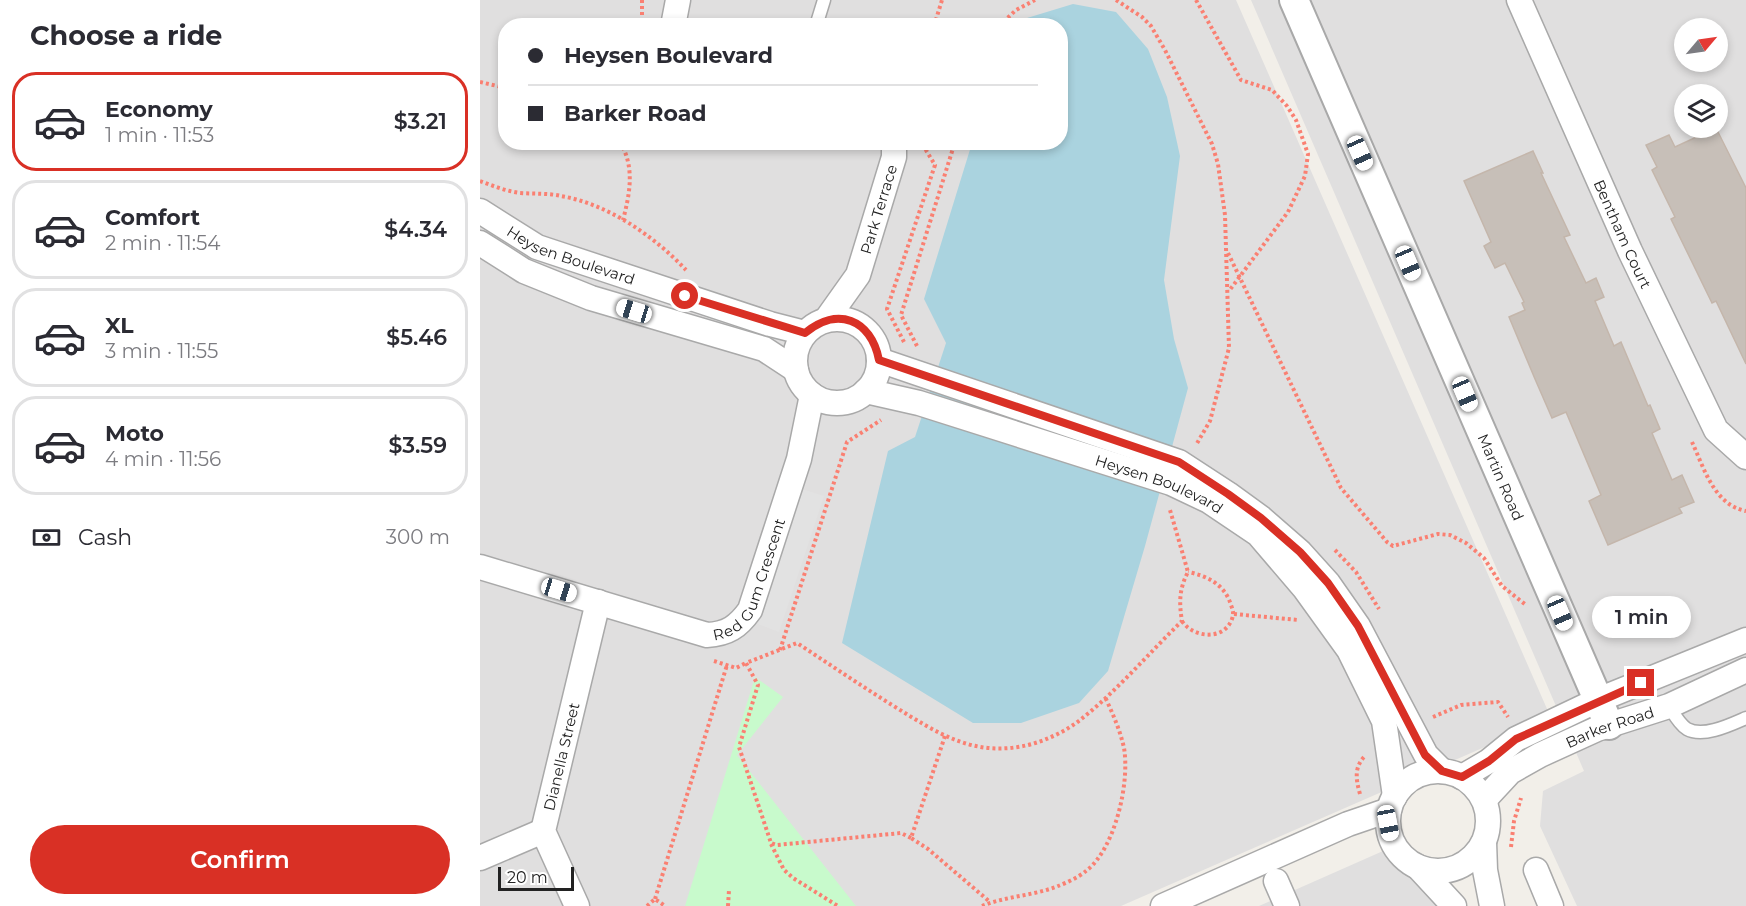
<!DOCTYPE html>
<html lang="en">
<head>
<meta charset="utf-8">
<style>
	body { margin:0; font-family:Montserrat,sans-serif; background:#f7f7f7; color:#2b2b33; height:100vh; display:flex; flex-direction:column; font-size:22px; white-space:nowrap }
	* { box-sizing:border-box; margin:0 }
	p { font-size:20px; color:#7c7c81 }
	.icon { flex:none; width:33px; height:33px; fill:none; stroke:currentColor; stroke-width:2; stroke-linecap:round; stroke-linejoin:round }
	.map { position:relative; flex:1; overflow:hidden }
	.details { display:flex; flex-direction:column; background:#fff; width:480px }
	.details>* { flex:none }
	.guide { position:absolute; left:18px; top:18px; width:570px; height:132px; border-radius:24px; box-shadow:0 3px 9px #0003; display:grid; align-content:center; height:132px; padding:0 30px; background:#fff }
	.needle { width:39px; rotate:61deg }
	.buttons { position:absolute; left:1194px; top:18px; display:grid; gap:12px }
	.buttons a { display:grid; place-items:center; width:54px; height:54px; border-radius:50%; background:#fff; box-shadow:0 3px 9px #0003; font-size:30px }
	.scale { position:absolute; left:18px; bottom:15px; width:76px; box-sizing:border-box; padding-left:6px; border:3px solid #222; border-top:0; font-size:16px; line-height:21px; white-space:nowrap; color:#222; -webkit-text-stroke:4px #fff; paint-order:stroke }
	.end { position:absolute; width:27px; height:27px; margin:-14px; border:8px solid #d93025; background:#fff; box-shadow:0 0 0 3px #fff }
	.from { border-radius:50% }
	.bubble { position:absolute; height:42px; border-radius:21px; background:#fff; box-shadow:0 3px 9px #0003; font-size:20px; font-weight:600; line-height:42px; text-align:center }
	.car { position:absolute; width:18px; height:36px; margin:-18px -9px; border-radius:8px; box-shadow:0 0 4px 2px #0007; background:linear-gradient(#fff 24%,#345 0 40%,#fff 0 76%,#345 0 86%,#fff 0) }
	.guide b { display:flex; align-items:center; gap:21px; height:57px; font-size:22px }
	.guide b+b { border-top:2px solid #e1e1e2 }
	.guide i { width:15px; height:15px; background:#2b2b33 }
	ul { padding:0; list-style:none }
	li { display:flex; align-items:center; gap:18px; height:99px; margin:0 12px 9px; padding:0 18px; border:3px solid #e1e1e2; border-radius:24px }
	li div { flex:1 }
	li b { display:block; font-size:22px }
	li em { font-style:normal; font-weight:600 }
	li.selected { border-color:#d93025 }
	li>.icon { width:54px; height:54px; stroke-width:1.5 }
	h2 { padding:0 30px; font-size:27px; line-height:72px }
	.pay { display:flex; align-items:center; gap:15px; height:66px; padding:0 30px; font-size:22px }
	.pay p { margin-inline-start:auto }
	.action { display:flex; gap:12px; margin-top:auto; padding:12px 30px }
	.action a { flex:1; height:69px; border-radius:36px; background:#d93025; color:#fff; font-size:24px; font-weight:600; line-height:69px; text-align:center }
	main { display:flex; flex:1; min-height:0 }
	.map>svg:first-child { display:block }
	.residential { fill:#e0dfdf; fill-rule:evenodd }
	.park { fill:#c8facc }
	.parking { fill:#e2e2e2 }
	.water { fill:#aad3df }
	.building { fill:#c7bfb8; stroke:#c4b6ab; stroke-width:1.5 }
	.lines { fill:none; stroke-linecap:round; stroke-linejoin:round }
	.service-casing { stroke:#a9a9a9; stroke-width:15 }
	.minor-casing { stroke:#a9a9a9; stroke-width:27 }
	.tertiary-casing { stroke:#a9a9a9; stroke-width:32 }
	.path { stroke:#fa8072; stroke-width:4; stroke-dasharray:3 3; stroke-linecap:butt }
	.service { stroke:#fff; stroke-width:12 }
	.minor { stroke:#fff; stroke-width:24 }
	.tertiary { stroke:#fff; stroke-width:28 }
	.route { stroke:#d93025; stroke-width:8 }
	.labels { text-anchor:middle; dominant-baseline:central; stroke-width:4.5; stroke-linejoin:round; paint-order:stroke }
	.street-label { font-size:15px; fill:#222; stroke:#fff }
</style>
</head>
<body>
<main>
<section class="details">
<h2>Choose a ride</h2>
<ul>
<li class="selected"><svg class="icon" aria-label="car" viewBox="0 0 24 24"><path d="M5 17H2v-5l4-1 3-4h7l3 4 3 1v5h-3M9 17h6M6 11h13"/><circle cx="7" cy="17" r="2"/><circle cx="17" cy="17" r="2"/></svg><div><b>Economy</b><p>1 min · 11:53</p></div><em>$3.21</em></li>
<li><svg class="icon" aria-label="car" viewBox="0 0 24 24"><path d="M5 17H2v-5l4-1 3-4h7l3 4 3 1v5h-3M9 17h6M6 11h13"/><circle cx="7" cy="17" r="2"/><circle cx="17" cy="17" r="2"/></svg><div><b>Comfort</b><p>2 min · 11:54</p></div><em>$4.34</em></li>
<li><svg class="icon" aria-label="car" viewBox="0 0 24 24"><path d="M5 17H2v-5l4-1 3-4h7l3 4 3 1v5h-3M9 17h6M6 11h13"/><circle cx="7" cy="17" r="2"/><circle cx="17" cy="17" r="2"/></svg><div><b>XL</b><p>3 min · 11:55</p></div><em>$5.46</em></li>
<li><svg class="icon" aria-label="car" viewBox="0 0 24 24"><path d="M5 17H2v-5l4-1 3-4h7l3 4 3 1v5h-3M9 17h6M6 11h13"/><circle cx="7" cy="17" r="2"/><circle cx="17" cy="17" r="2"/></svg><div><b>Moto</b><p>4 min · 11:56</p></div><em>$3.59</em></li>
</ul>
<div class="pay"><svg class="icon" aria-label="cash" viewBox="0 0 24 24"><path d="M3 7h18v10H3z"/><circle cx="12" cy="12" r="2"/></svg>Cash<p>300 m</p></div>
<div class="action"><a>Confirm</a></div>
</section>
<div class="map">
<svg width="1266" height="906" viewBox="0 0 1266 906">
	<rect width="100%" height="100%" fill="#f2efe9"/>
	<!-- residential -->
	<g class="residential">
		<path d="M0,0H756L1071,718L641,906H0ZM26,26H580V142H26Z"/>
		<path d="M771,0H1266V906H1097L1060,826L1063,791L1104,771ZM1204,28H1238V62H1204ZM1204,94H1238V128H1204Z"/>
		<path d="M903,851L958,906H779Z"/>
	</g>
	<!-- park -->
	<path class="park" d="M275,677L303,697L257,755L376,906H205Z"/>
	<!-- parking -->
	<path class="parking" d="M322,489L344,496L299,632L278,624Z"/>
	<!-- water -->
	<path class="water" d="M593,4L636,12L668,49L687,97L700,156L684,280L694,339L708,388L665,546L628,671L599,703L541,723H493L362,643L408,451L435,437L466,343L444,299L492,143L580,142V26L542,25L547,18Z"/>
	<!-- building -->
	<g class="building">
		<path d="M1236,128L1266,188V364L1236,301L1232,303L1191,219L1195,217L1172,170L1177,167L1166,145L1189,135L1195,147Z"/>
		<path d="M1053,151L1063,173H1061L1090,235L1084,237L1106,283L1116,278L1124,297L1115,301L1134,346L1141,342L1168,406L1170,405L1180,429L1172,433L1192,480L1202,475L1214,502L1199,508L1202,513L1128,545L1109,501L1121,495L1086,412L1072,418L1055,379L1029,317L1045,310L1042,303L1044,302L1025,263L1015,268L1004,246L1011,242L984,181Z"/>
	</g>
	<g class="lines">
		<defs>
			<g id="service">
				<path d="M336,26L344,0"/>
				<path d="M1189,706C1194,714 1199,724 1207,729C1223,738 1250,725 1266,718"/>
			</g>
			<g id="minor">
				<path id="s1" d="M1039,0L1150,251L1236,430L1266,457"/>
				<path d="M193,26L198,0"/>
				<path id="s2" d="M0,211L57,247L290,324L325,333"/>
				<path d="M0,243L44,271L111,298L284,349L316,370"/>
				<circle cx="357" cy="361" r="42"/>
				<path id="s3" d="M346,320L378,275L414,157V142"/>
				<path d="M399,360L699,462L748,494L781,518L820,552L848,583L878,626L946,755L962,771"/>
				<path id="s4" d="M386,391L439,403L691,483L729,501L778,534L825,589L869,650L904,721L915,796"/>
				<path id="s5" d="M0,567L227,635C247,634 258,627 270,610L319,459L332,395"/>
				<circle cx="958" cy="821" r="50"/>
				<path d="M982,777L1009,761L1036,739L1118,700L1266,640"/>
				<path id="s6" d="M1004,800L1030,772L1060,755L1117,729L1189,706L1266,670"/>
				<path d="M1004,842L1005,870L1012,906"/>
				<path d="M0,858L63,831"/>
				<path d="M938,867L974,906"/>
				<path d="M1056,870L1071,906"/>
				<path d="M796,881L807,906"/>
				<path id="s7" d="M97,906L63,831L118,602"/>
				<path d="M683,906L868,824L909,810"/>
			</g>
			<g id="tertiary">
				<path id="s8" d="M814,0L1129,725"/>
			</g>
		</defs>
		<!-- service casing -->
		<use href="#service" class="service-casing"/>
		<!-- minor casing -->
		<use href="#minor" class="minor-casing"/>
		<!-- tertiary casing -->
		<use href="#tertiary" class="tertiary-casing"/>
		<!-- path -->
		<g class="path">
			<path d="M162,0V26"/>
			<path d="M636,0L662,17L671,26L685,50L732,144L738,164L745,215L749,348L730,421L716,445"/>
			<path d="M716,0L761,80L792,90L807,106L816,120L828,154L825,176L808,212L749,291"/>
			<path d="M454,26L462,0"/>
			<path d="M519,26L536,10L555,0"/>
			<path d="M0,82L26,88"/>
			<path d="M140,142C155,167 150,193 143,220"/>
			<path d="M0,181C13,186 26,191 40,193C54,194 68,193 81,196C128,204 174,236 206,270"/>
			<path d="M748,253L861,488L907,542L913,546L958,534L970,535L986,543L1004,558L1022,586L1046,605"/>
			<path d="M424,342L407,309L455,165L441,142"/>
			<path d="M437,346L421,315L475,142"/>
			<path d="M1212,442C1224,468 1234,505 1266,511"/>
			<path d="M855,550L876,572L899,609"/>
			<path d="M754,614L818,620"/>
			<path d="M702,621C713,638 744,641 752,619C754,614 753,610 751,605C745,585 728,576 708,572"/>
			<path d="M300,650L367,442L401,420"/>
			<path d="M234,661L256,668L266,663"/>
			<path d="M953,717L981,705L1018,702L1028,717"/>
			<path d="M465,736L431,838L448,849L510,902"/>
			<path d="M880,794C876,780 874,768 884,757"/>
			<path d="M431,838L421,833L297,845L291,843L259,747L278,685L266,663L317,643C349,664 380,685 412,705C459,734 495,759 552,744C569,739 586,731 600,720C636,692 669,653 702,621C699,603 699,589 708,572L690,510"/>
			<path d="M291,844L304,870L313,878L358,906"/>
			<path d="M1031,847L1034,821L1041,798"/>
			<path d="M175,899L247,665"/>
			<path d="M167,906L175,899L185,906"/>
			<path d="M248,906L249,890"/>
			<path d="M502,906C526,896 553,896 578,886C586,883 599,877 606,871C635,849 650,783 644,748C640,730 633,714 625,697"/>
		</g>
		<!-- service -->
		<use href="#service" class="service"/>
		<!-- minor -->
		<use href="#minor" class="minor"/>
		<!-- tertiary -->
		<use href="#tertiary" class="tertiary"/>
	</g>
	<g class="lines">
		<!-- route -->
		<path class="route" d="M205,296L325,333C357,306 391,319 399,360L699,462L748,494L781,518L820,552L848,583L878,626L945,755L962,771L982,777L1009,761L1036,739L1161,683"/>
	</g>
	<g class="labels">
		<!-- street labels -->
		<g class="street-label">
			<text stroke="none"><textPath href="#s3" startOffset="124">Park Terrace</textPath></text>
			<text stroke="none"><textPath href="#s1" startOffset="256">Bentham Court</textPath></text>
			<text stroke="none"><textPath href="#s2" startOffset="102">Heysen Boulevard</textPath></text>
			<text stroke="none"><textPath href="#s8" startOffset="520">Martin Road</textPath></text>
			<text stroke="none"><textPath href="#s4" startOffset="308">Heysen Boulevard</textPath></text>
			<text stroke="none"><textPath href="#s5" startOffset="314">Red Gum Crescent</textPath></text>
			<text stroke="none"><textPath href="#s6" startOffset="148">Barker Road</textPath></text>
			<text stroke="none"><textPath href="#s7" startOffset="159">Dianella Street</textPath></text>
		</g>
	</g>
</svg>
<div class="buttons">
<a><svg class="needle" viewBox="-14 -14 28 28"><path d="M0-13l5 13h-10z" fill="#e53935"/><path d="M0 13l5-13h-10z" fill="#7c7c81"/></svg></a>
<a><svg class="icon" aria-label="layers" viewBox="0 0 24 24"><path d="M12 4l9 5-9 5-9-5zM3 14l9 5 9-5"/></svg></a>
</div>
<div class="scale">20 m</div>
<i class="end from" style="left:205px;top:296px"></i>
<i class="end" style="left:1161px;top:683px"></i>
<div class="bubble" style="left:1112px;top:596px;width:99px">1 min</div>
<i class="car" style="left:880px;top:153px;rotate:156deg"></i>
<i class="car" style="left:928px;top:263px;rotate:157deg"></i>
<i class="car" style="left:154px;top:311px;rotate:287deg"></i>
<i class="car" style="left:985px;top:394px;rotate:157deg"></i>
<i class="car" style="left:79px;top:590px;rotate:107deg"></i>
<i class="car" style="left:1080px;top:613px;rotate:157deg"></i>
<i class="car" style="left:908px;top:823px;rotate:169deg"></i>
<div class="guide">
<b><i class="from"></i>Heysen Boulevard</b>
<b><i></i>Barker Road</b>
</div>
</div>
</main>
</body>
</html>
